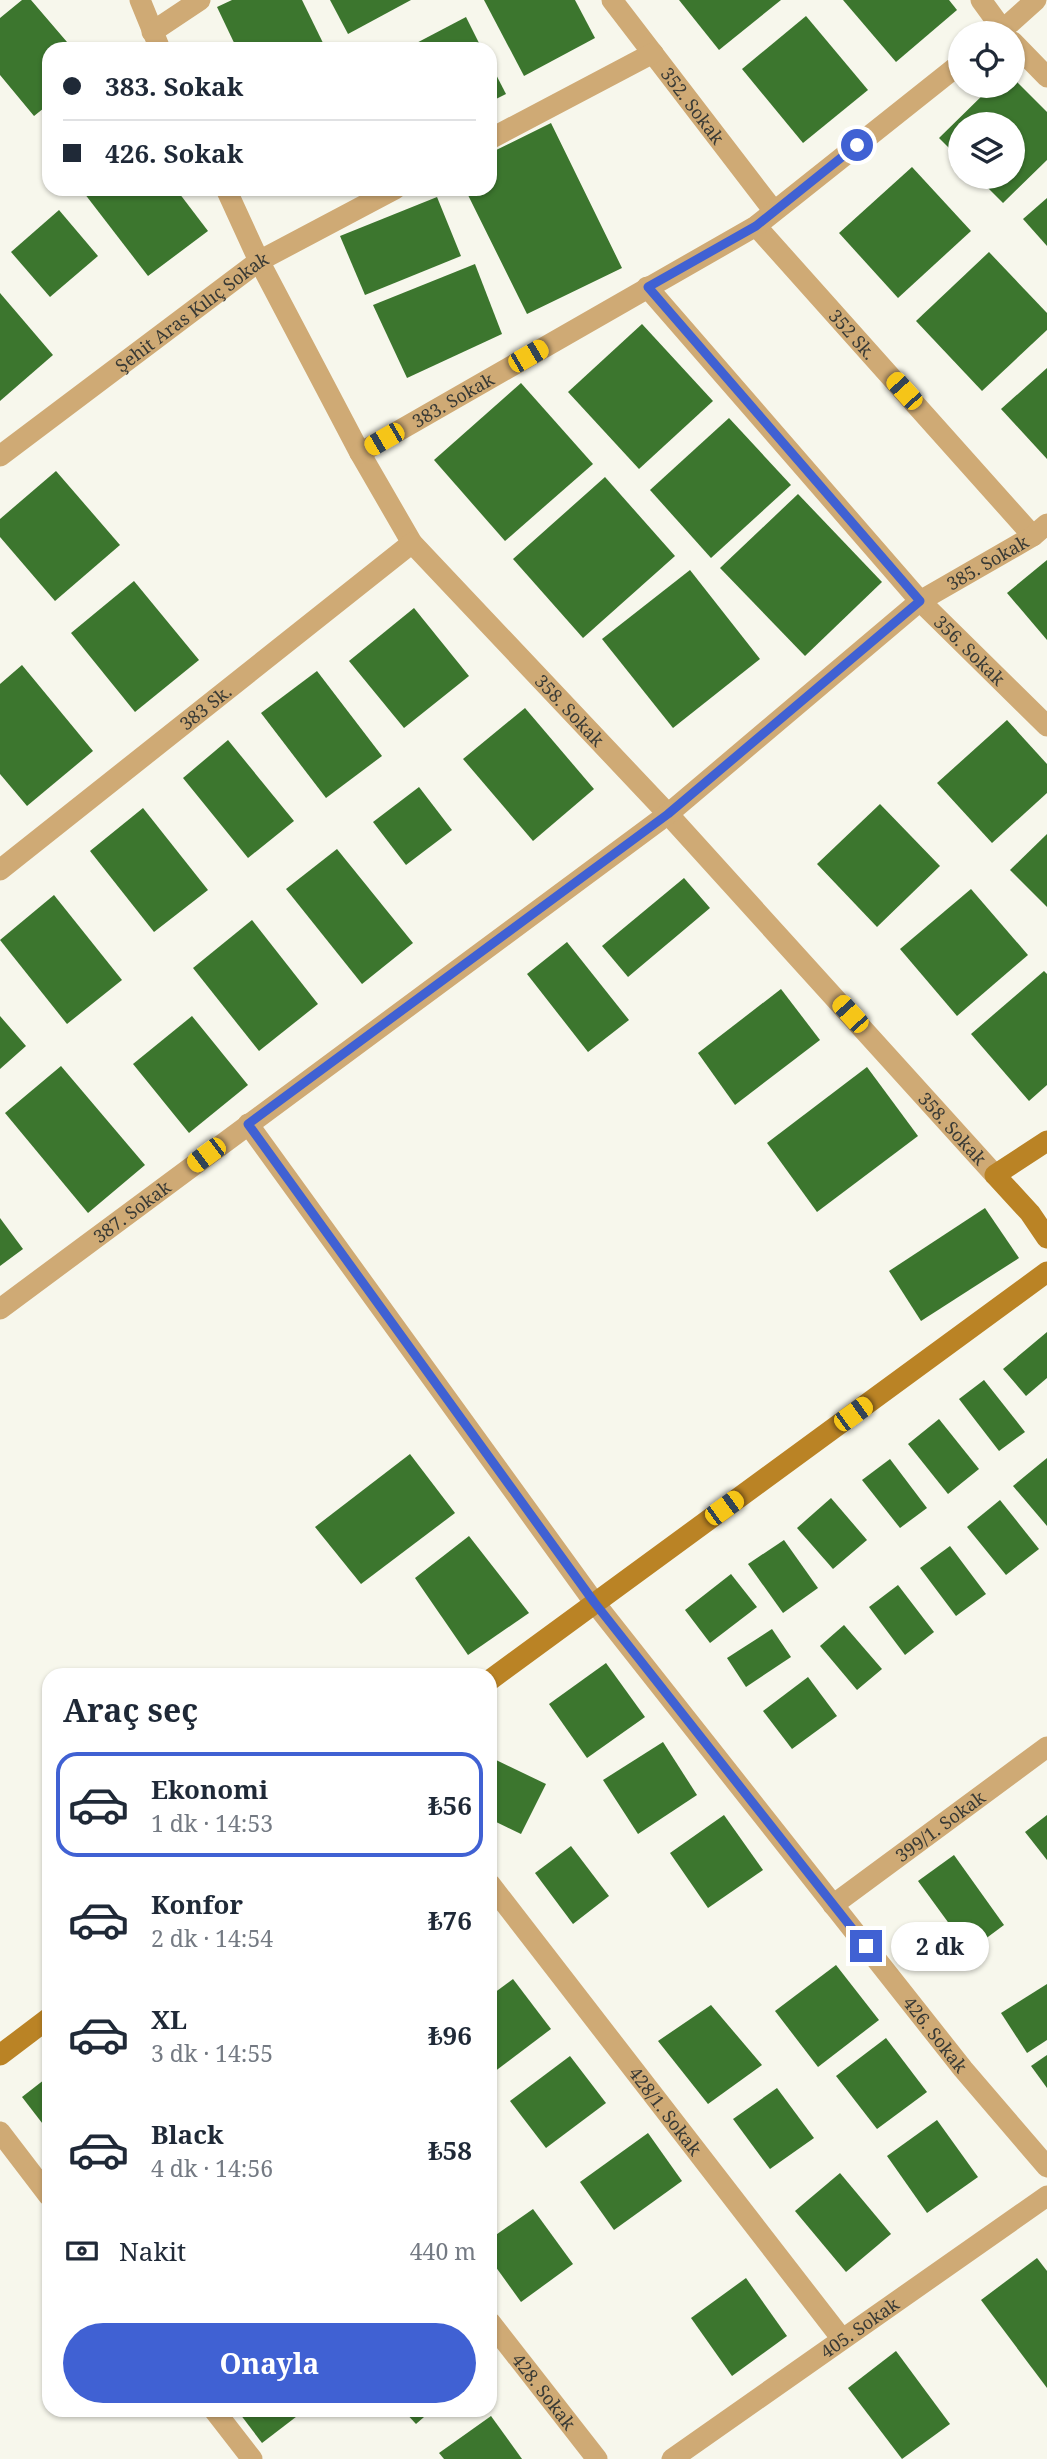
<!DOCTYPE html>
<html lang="tr">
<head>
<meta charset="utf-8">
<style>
	body { margin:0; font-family:"Noto Serif",serif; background:#f6f6f7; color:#1f2937; height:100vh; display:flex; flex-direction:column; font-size:26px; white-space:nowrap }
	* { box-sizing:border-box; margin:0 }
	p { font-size:23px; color:#747a83 }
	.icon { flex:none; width:38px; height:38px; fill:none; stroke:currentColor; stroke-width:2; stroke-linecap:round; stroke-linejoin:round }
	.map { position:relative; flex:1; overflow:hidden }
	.details { position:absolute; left:42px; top:1668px; width:455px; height:749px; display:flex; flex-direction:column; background:#fff; border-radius:21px; box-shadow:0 2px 5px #0004 }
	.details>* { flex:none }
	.top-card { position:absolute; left:42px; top:42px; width:455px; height:154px; border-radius:21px; box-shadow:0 2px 5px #0004; display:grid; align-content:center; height:154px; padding:0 21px; background:#fff }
	.buttons { position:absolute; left:948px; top:21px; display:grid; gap:14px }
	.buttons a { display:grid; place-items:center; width:77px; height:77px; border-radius:50%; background:#fff; box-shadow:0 2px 5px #0004; font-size:35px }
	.end { position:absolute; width:32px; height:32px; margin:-16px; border:9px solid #4061d3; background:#fff; box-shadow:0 0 0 4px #fff }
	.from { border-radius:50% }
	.bubble { position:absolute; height:49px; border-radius:24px; background:#fff; box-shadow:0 2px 5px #0004; font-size:23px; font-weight:700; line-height:49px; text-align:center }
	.car { position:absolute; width:21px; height:42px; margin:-21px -10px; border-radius:9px; box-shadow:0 0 5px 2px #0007; background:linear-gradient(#f5c518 24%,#345 0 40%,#f5c518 0 76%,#345 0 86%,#f5c518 0) }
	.top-card b { display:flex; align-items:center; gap:24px; height:66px; font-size:26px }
	.top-card b+b { border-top:2px solid #e0e1e3 }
	.top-card i { width:18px; height:18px; background:#1f2937 }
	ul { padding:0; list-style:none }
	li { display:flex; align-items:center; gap:21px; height:105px; margin:0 14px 10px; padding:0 7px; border:4px solid transparent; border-radius:21px }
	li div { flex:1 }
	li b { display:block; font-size:26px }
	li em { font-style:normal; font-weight:700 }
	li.active { border-color:#4061d3 }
	li>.icon { width:63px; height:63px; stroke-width:1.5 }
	h2 { padding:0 21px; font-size:32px; line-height:84px }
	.pay { display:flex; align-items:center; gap:18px; height:77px; padding:0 21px; font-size:26px }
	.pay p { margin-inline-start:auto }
	.button { display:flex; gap:14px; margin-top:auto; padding:14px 21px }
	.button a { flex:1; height:80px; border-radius:42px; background:#4061d3; color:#fff; font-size:28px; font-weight:700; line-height:80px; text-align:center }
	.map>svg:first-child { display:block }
	.building { fill:#3c762e }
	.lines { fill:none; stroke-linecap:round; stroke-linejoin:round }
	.street { stroke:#cfaa75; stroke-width:21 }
	.secondary { stroke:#ba8325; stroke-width:21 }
	.route { stroke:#4061d3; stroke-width:9 }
	.labels { text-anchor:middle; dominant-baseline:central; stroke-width:7; stroke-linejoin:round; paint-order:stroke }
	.street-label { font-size:18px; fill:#393a35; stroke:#fff }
</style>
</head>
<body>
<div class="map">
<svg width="1047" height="2459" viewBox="0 0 1047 2459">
	<rect width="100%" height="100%" fill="#f7f7ec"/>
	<!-- building -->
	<g class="building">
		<path d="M22,0H31L73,49H49V104L34,116L0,75V18Z"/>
		<path d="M232,0H302L326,49H237L217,7Z"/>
		<path d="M330,0H411L348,34Z"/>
		<path d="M484,0H575L595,38L524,76Z"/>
		<path d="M679,0H781L719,50Z"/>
		<path d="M843,0H949L957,10L896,62Z"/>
		<path d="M806,16L868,90L803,143L742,69Z"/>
		<path d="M466,17L482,49H405Z"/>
		<path d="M490,63L506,94L490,102Z"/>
		<path d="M1013,78L1047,112V160L1003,203L977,177H1013V124H961V160L939,138L992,86H1013Z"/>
		<path d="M551,123L622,268L527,314L465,189H490V153Z"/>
		<path d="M912,167L971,231L898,298L839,233Z"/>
		<path d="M81,189H176L208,231L148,276Z"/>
		<path d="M437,197L461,256L365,295L340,236Z"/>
		<path d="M1047,198V246L1023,219Z"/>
		<path d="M59,210L98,256L50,297L11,252Z"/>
		<path d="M989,252L1047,313V330L982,391L916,321Z"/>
		<path d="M475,264L502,334L407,378L373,305Z"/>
		<path d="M0,293L53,355L0,401Z"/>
		<path d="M642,324L713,401L639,469L568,392Z"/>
		<path d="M1047,368V459L1001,409Z"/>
		<path d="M521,383L593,464L505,541L434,460Z"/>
		<path d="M729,418L791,485L711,558L650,490Z"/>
		<path d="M56,471L120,545L55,601L0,537V519Z"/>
		<path d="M605,477L675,556L583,638L513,559Z"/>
		<path d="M798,494L882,582L805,656L720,568Z"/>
		<path d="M1047,560V640L1007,593Z"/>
		<path d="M690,570L760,659L673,728L602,639Z"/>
		<path d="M134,581L199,660L135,712L71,633Z"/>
		<path d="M414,608L469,676L404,728L349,661Z"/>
		<path d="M22,665L93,751L27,806L0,774V684Z"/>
		<path d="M317,671L382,756L326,798L261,713Z"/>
		<path d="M525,708L594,789L533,841L463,759Z"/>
		<path d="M1007,720L1047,764V793L992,843L937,783Z"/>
		<path d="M228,740L294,821L248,858L183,778Z"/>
		<path d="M419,787L452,830L406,865L373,822Z"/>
		<path d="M880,804L940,866L877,927L817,864Z"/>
		<path d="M143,808L208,890L154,932L90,851Z"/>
		<path d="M1047,834V907L1010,870Z"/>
		<path d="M337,849L413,943L362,984L286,889Z"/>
		<path d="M684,878L710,908L628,977L602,946Z"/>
		<path d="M971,889L1028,955L957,1016L900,949Z"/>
		<path d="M54,895L122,980L67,1024L0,940Z"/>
		<path d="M252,920L318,1004L259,1051L193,968Z"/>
		<path d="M567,942L629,1020L588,1052L527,974Z"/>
		<path d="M1044,971L1047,974V1085L1029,1101L971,1034Z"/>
		<path d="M781,989L820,1040L735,1105L698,1053Z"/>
		<path d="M0,1016L26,1046L0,1069Z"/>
		<path d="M192,1016L248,1085L189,1133L133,1064Z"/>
		<path d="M61,1066L145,1165L88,1213L5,1113Z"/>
		<path d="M867,1067L918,1136L817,1212L767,1143Z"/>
		<path d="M985,1208L1019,1258L921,1321L889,1271Z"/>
		<path d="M0,1218L23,1249L0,1266Z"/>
		<path d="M1047,1332V1378L1026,1396L1003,1369Z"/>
		<path d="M984,1380L1025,1432L999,1451L959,1399Z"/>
		<path d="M939,1419L979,1469L948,1494L908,1444Z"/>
		<path d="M410,1454L455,1513L361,1584L315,1527Z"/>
		<path d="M1047,1458V1526L1013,1486Z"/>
		<path d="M890,1459L927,1508L900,1528L862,1480Z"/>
		<path d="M831,1498L867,1540L833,1569L797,1528Z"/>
		<path d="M1000,1500L1039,1549L1006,1575L967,1527Z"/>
		<path d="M469,1536L529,1613L468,1655L415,1578Z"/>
		<path d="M784,1540L818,1588L783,1613L748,1564Z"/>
		<path d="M950,1546L986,1594L956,1616L920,1568Z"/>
		<path d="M731,1574L757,1607L710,1643L685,1610Z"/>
		<path d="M898,1585L934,1632L905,1655L869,1607Z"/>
		<path d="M844,1625L882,1669L857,1690L820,1646Z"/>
		<path d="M772,1629L791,1657L746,1687L727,1658Z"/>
		<path d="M606,1663L645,1717L587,1758L549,1704Z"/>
		<path d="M808,1677L837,1716L792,1749L763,1711Z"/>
		<path d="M663,1742L697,1795L638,1834L603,1780Z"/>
		<path d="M494,1759L546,1784L521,1834L490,1819V1768Z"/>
		<path d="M724,1815L763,1870L708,1908L670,1853Z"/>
		<path d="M1047,1815V1860L1025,1832Z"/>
		<path d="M571,1846L609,1896L573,1924L535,1873Z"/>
		<path d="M954,1855L1004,1925L969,1951L918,1881Z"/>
		<path d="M836,1965L879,2020L818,2067L775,2011Z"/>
		<path d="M513,1979L551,2029L490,2075V1996Z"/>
		<path d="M1047,1984V2040L1027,2053L1001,2013Z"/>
		<path d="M711,2005L762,2065L708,2104L658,2041Z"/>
		<path d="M886,2038L927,2092L877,2129L836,2076Z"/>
		<path d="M1047,2055V2088L1031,2066Z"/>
		<path d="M570,2056L606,2103L546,2148L510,2101Z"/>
		<path d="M49,2076V2132L22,2097Z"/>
		<path d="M777,2088L814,2138L770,2169L733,2119Z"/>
		<path d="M937,2120L978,2177L927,2213L887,2156Z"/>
		<path d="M648,2133L682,2181L614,2230L580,2182Z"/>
		<path d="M840,2173L891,2234L846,2272L795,2211Z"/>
		<path d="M533,2209L573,2264L521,2302L490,2259V2239Z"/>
		<path d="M1037,2258L1047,2271V2388L981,2300Z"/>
		<path d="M746,2278L787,2336L732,2376L691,2318Z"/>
		<path d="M896,2351L950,2424L902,2459L848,2388Z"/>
		<path d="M237,2410H305L262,2443Z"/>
		<path d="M403,2410H432L416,2424Z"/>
		<path d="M491,2416L522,2459H444L439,2453Z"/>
	</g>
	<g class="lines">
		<!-- street -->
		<g class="street">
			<path d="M140,0L160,49"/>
			<path id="s1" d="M612,0L773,210"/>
			<path d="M981,0L1005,33"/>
			<path d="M152,32L200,0"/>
			<path d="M999,33L1036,0"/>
			<path d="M1013,42L1047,77"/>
			<path d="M490,139L653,53"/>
			<path id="s2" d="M226,189L259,261L360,453L412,543L668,814L995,1175"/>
			<path id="s3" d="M756,226L1033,536"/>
			<path id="s4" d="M647,287L920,601L1047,726"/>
			<path id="s5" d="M360,453L756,226L961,63"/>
			<path id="s6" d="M0,456L259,261L395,189"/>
			<path id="s7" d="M0,870L412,543"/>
			<path id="s8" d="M248,1124L594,1602L963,2069L1047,2167"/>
			<path id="s9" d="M0,1309L668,814L920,601L1033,536L1047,524"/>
			<path id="s10" d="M490,1884L842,2339"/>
			<path id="s11" d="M833,1905L1047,1747"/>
			<path d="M0,2132L49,2196"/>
			<path id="s12" d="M490,2322L597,2459"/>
			<path d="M214,2410L252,2459"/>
			<path id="s13" d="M672,2459L1047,2196"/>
		</g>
		<!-- secondary -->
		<g class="secondary">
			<path d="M1047,1141L995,1175L1030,1213L1047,1238"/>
			<path d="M490,1680L1047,1272"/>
			<path d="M0,2055L49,2018"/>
		</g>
	</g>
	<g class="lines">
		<!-- route -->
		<path class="route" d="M857,145L756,226L648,287L920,601L668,814L248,1124L594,1602L866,1946"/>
	</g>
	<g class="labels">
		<!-- street labels -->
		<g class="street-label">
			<text stroke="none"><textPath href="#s1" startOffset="133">352. Sokak</textPath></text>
			<text stroke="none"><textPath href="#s6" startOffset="240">Şehit Aras Kılıç Sokak</textPath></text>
			<text stroke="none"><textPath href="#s3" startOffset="145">352 Sk.</textPath></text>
			<text stroke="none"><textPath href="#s5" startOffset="107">383. Sokak</textPath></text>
			<text stroke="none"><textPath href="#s9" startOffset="1239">385. Sokak</textPath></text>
			<text stroke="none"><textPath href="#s4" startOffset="486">356. Sokak</textPath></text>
			<text stroke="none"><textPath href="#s7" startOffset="262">383 Sk.</textPath></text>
			<text stroke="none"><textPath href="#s2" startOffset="630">358. Sokak</textPath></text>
			<text stroke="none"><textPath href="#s2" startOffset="1197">358. Sokak</textPath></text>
			<text stroke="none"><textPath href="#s9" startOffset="164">387. Sokak</textPath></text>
			<text stroke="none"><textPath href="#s11" startOffset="133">399/1. Sokak</textPath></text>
			<text stroke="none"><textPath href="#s8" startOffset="1141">426. Sokak</textPath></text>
			<text stroke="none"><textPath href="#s10" startOffset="287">428/1. Sokak</textPath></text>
			<text stroke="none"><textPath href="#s13" startOffset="229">405. Sokak</textPath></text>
			<text stroke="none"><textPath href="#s12" startOffset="88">428. Sokak</textPath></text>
		</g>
	</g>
</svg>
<div class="buttons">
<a><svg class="icon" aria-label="locate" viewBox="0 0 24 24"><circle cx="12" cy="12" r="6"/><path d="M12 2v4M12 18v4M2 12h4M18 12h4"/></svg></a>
<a><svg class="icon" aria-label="layers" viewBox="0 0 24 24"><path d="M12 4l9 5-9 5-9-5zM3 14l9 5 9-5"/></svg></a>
</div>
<i class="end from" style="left:857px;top:145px"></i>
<i class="end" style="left:866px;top:1946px"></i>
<div class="bubble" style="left:891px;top:1922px;width:98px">2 dk</div>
<i class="car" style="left:528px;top:356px;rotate:60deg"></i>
<i class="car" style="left:904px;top:391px;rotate:318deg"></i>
<i class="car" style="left:384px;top:439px;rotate:240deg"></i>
<i class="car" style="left:850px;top:1014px;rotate:318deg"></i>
<i class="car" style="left:206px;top:1155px;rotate:233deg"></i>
<i class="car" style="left:853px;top:1414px;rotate:54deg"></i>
<i class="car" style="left:724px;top:1508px;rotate:54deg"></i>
<div class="top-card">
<b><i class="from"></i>383. Sokak</b>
<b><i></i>426. Sokak</b>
</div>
<section class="details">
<h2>Araç seç</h2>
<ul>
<li class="active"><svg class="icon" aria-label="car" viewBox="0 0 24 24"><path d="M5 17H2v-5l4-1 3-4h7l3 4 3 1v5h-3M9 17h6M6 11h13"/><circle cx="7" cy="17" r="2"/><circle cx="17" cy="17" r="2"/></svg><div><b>Ekonomi</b><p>1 dk · 14:53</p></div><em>₺56</em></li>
<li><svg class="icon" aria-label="car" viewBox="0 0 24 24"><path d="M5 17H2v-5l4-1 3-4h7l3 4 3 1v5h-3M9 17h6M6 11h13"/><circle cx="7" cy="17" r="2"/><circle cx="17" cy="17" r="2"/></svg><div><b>Konfor</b><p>2 dk · 14:54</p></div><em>₺76</em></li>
<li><svg class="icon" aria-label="car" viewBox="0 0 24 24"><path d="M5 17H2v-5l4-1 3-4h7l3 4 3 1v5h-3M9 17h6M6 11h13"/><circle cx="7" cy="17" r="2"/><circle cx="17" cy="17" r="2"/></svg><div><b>XL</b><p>3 dk · 14:55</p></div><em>₺96</em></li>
<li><svg class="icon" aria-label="car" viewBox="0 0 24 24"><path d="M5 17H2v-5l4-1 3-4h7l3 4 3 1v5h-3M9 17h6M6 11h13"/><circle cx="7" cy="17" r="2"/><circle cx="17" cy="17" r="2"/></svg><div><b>Black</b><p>4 dk · 14:56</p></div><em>₺58</em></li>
</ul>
<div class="pay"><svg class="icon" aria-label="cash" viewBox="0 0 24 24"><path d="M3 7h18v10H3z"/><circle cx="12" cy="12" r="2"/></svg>Nakit<p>440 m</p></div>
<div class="button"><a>Onayla</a></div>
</section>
</div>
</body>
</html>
